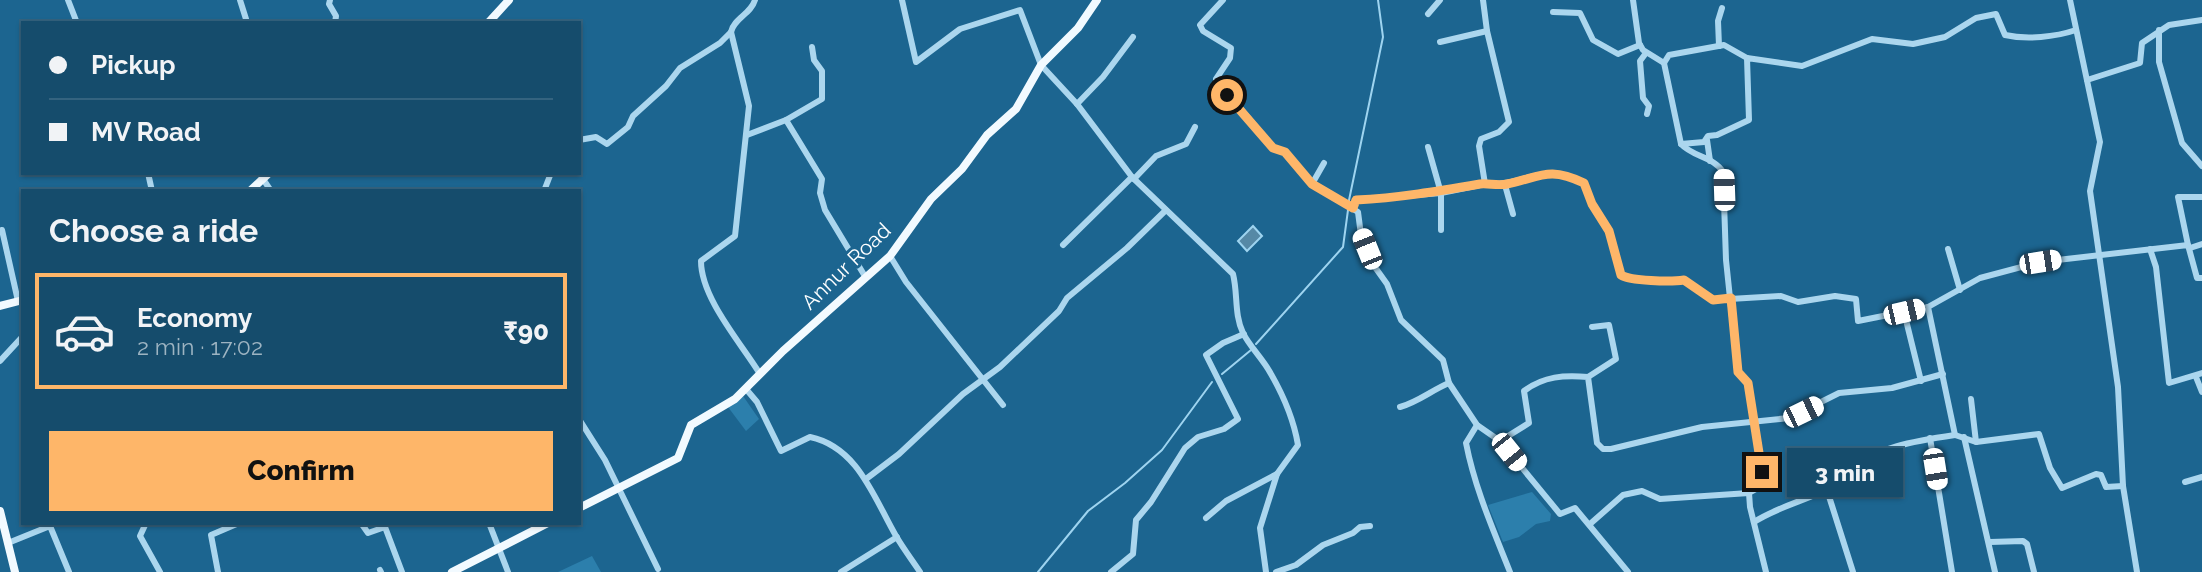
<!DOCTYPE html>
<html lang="en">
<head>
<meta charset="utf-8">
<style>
	body { margin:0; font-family:Raleway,sans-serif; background:#225674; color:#f1f3f6; height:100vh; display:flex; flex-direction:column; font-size:26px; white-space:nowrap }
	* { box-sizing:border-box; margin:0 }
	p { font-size:23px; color:#9db4c2 }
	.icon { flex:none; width:38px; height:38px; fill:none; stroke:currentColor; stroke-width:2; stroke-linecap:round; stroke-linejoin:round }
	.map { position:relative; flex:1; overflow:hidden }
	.panel { position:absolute; left:21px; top:189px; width:560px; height:336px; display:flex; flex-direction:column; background:#154c6c; border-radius:0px; box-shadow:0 2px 5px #0004,0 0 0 2px #34637f }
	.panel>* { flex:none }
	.guide { position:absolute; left:21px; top:21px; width:560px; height:154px; border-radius:0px; box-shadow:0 2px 5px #0004,0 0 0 2px #34637f; display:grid; align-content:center; height:154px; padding:0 28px; background:#154c6c }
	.end { position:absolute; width:32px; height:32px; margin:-16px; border:9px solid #feb669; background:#111; box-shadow:0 0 0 4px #111 }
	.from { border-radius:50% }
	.bubble { position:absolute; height:49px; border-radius:0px; background:#154c6c; box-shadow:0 2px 5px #0004,0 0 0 2px #34637f; font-size:23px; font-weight:800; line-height:49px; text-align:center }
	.car { position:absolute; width:21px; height:42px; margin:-21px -10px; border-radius:9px; box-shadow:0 0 5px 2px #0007; background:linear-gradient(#fff 24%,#345 0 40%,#fff 0 76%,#345 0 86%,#fff 0) }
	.guide b { display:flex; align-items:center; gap:24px; height:66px; font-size:26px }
	.guide b+b { border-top:2px solid #34637f }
	.guide i { width:18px; height:18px; background:#f1f3f6 }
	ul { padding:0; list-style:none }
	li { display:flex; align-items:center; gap:21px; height:116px; margin:0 14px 10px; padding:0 14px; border:4px solid transparent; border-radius:0px }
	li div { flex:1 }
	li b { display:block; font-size:26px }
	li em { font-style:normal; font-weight:800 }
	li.selected { border-color:#feb669 }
	li>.icon { width:63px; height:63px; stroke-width:1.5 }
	h2 { padding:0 28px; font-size:32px; line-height:84px }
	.cta { display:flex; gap:14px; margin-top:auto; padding:14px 28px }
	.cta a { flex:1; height:80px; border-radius:0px; background:#feb669; color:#111; font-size:28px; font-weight:800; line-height:80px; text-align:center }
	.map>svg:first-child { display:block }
	.green { fill:#2c7fac }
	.water { fill:#5689a6; stroke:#9ed4f0; stroke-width:2 }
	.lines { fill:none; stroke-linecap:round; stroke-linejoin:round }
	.stream { stroke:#9ed4f0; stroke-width:2 }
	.minor { stroke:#abd6ee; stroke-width:6 }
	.major { stroke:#f2faff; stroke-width:8 }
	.route { stroke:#feb669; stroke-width:9 }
	.labels { text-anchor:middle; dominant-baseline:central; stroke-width:6; stroke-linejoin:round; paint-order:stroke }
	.street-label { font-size:21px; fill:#fff; stroke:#1c6590 }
</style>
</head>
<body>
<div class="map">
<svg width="2202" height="572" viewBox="0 0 2202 572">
	<rect width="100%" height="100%" fill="#1c6590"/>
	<!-- green -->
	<g class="green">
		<path d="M743,396L759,419L746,431L728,407Z"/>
		<path d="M1532,492L1551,514L1550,521L1536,524L1519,537L1503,542L1488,505Z"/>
		<path d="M592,556L601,572H558Z"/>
	</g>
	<!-- water -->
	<path class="water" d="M1253,226L1262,236L1247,251L1238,241Z"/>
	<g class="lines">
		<!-- stream -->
		<g class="stream">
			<path d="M1348,205L1383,37L1378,0"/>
			<path d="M1256,344L1343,247L1348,210"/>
			<path d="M1222,374L1251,350"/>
			<path d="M1038,572L1088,511L1125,483L1162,450L1212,382"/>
		</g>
		<!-- minor -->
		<g class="minor">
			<path d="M68,0L77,23"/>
			<path d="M240,0L246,19"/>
			<path d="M330,0L329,4L336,16L335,23"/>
			<path d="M755,0C751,14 734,18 731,32L749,106L735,236L701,261C701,298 741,343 760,374"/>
			<path d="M902,0L916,62L960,29L1020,10L1041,65L1077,104L1132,177L1233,274C1238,294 1234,314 1243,333C1250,347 1263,359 1271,374C1283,395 1294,421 1298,445L1277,474L1260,528L1266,572"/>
			<path d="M1223,0L1200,25L1203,31L1231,48L1230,58L1216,79L1273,148L1285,152L1312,184L1358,212L1361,235L1372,263L1387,284L1401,320L1443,360L1449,383L1477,425L1500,441L1560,514L1575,508L1628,572"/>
			<path d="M1483,0L1487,31L1509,122L1499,132L1481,139L1479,146L1485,184C1529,186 1537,161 1584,183L1592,204L1609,231L1621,275C1630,281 1672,282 1684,280L1713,300L1781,296L1798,302L1835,296L1856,299L1858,321L1928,307"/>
			<path d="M1633,0L1639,43L1643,50L1664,63L1681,144C1693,157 1714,157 1723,172L1726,260L1735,346L1738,372L1748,383L1765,484L1749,493L1750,507L1766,572"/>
			<path d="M2070,0L2100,142L2090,191L2118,387L2123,486L2137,572"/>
			<path d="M1553,12L1580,13L1593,40L1618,54L1640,45"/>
			<path d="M1428,14L1440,0"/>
			<path d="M2159,30V62L2182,143L2202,166"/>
			<path d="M1440,42L1487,31"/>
			<path d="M1719,46L1718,21L1722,8"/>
			<path d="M1646,53L1640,61L1643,98L1649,106L1647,114"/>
			<path d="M1664,63L1669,55L1724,45L1747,58"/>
			<path d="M2087,80L2140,63L2142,43L2169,25L2202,20"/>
			<path d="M1077,104L1103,77L1133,37"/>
			<path d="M786,120L822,179L820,193L825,210L866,278"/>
			<path d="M747,135L786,120L822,99V71L814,60L812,47"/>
			<path d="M579,140L596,137L607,144L628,127L633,116L666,86L680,68L720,43L731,32"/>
			<path d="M1707,140L1710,161"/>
			<path d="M1681,144L1704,142L1708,136L1717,135L1749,120L1747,58L1802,66L1872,39L1913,44L1945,37L1976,18L1996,14L2005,35C2027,40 2055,37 2076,30"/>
			<path d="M1428,147L1441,193V230"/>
			<path d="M148,173L152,191"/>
			<path d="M263,179L271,191"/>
			<path d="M1134,179L1156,156L1186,144L1195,127"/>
			<path d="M1312,184L1324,163"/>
			<path d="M1505,185L1513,214"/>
			<path d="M544,191L551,173"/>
			<path d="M1353,208L1356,200L1441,193L1485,184"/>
			<path d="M2,230L18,301"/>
			<path d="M1063,245L1132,177"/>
			<path d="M2188,245L2178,197H2202"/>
			<path d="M2190,248L2202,244"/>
			<path d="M1948,249L1960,290"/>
			<path d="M2150,249L2156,267L2169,383L2202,373"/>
			<path d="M890,256L906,282L1003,405"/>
			<path d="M1904,312L1921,381"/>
			<path d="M0,361L23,336"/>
			<path d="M1588,377L1616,359L1609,325L1592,327"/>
			<path d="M2196,377L2202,392"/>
			<path d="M746,389L757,402L781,451L810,437C858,447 874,498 896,536C903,548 912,560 920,572"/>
			<path d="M1971,399L1976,442"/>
			<path d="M1400,407C1418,402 1432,390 1449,383"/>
			<path d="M579,419L605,460L658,569"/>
			<path d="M1477,425L1466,443C1475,489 1493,529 1510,572"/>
			<path d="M1955,435L1976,442L2039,434L2050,468L2062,488L2096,474L2101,475L2106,487L2123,486"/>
			<path d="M1964,437L1995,572"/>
			<path d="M1930,438L1952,572"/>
			<path d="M1500,441L1529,423L1524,391C1544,376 1564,375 1588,377L1597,443L1603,449H1611L1702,427L1789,418L1839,393L1892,388L1943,374"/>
			<path d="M866,479L899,454L963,394L1000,367L1059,311L1067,298L1127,248L1166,210"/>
			<path d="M2185,482L2202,477"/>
			<path d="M1827,490L1853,572"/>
			<path d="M1206,518L1226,501L1277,474"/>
			<path d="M1754,522C1776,508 1800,502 1824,491C1832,488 1835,477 1842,472C1877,447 1914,441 1955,435L1928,307L1980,278L2040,262L2188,245L2197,278H2202"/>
			<path d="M146,523L140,536L160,572"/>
			<path d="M361,523L368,533L385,527L402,572"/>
			<path d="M489,523L508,572"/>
			<path d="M1590,524L1623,495L1642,491L1660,499L1749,493"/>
			<path d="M1990,542L2023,541L2027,544L2034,572"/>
			<path d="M8,543L50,526L69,572"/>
			<path d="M380,570L381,572"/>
			<path d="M218,572L211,535L239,523"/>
			<path d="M841,572L897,537"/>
			<path d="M1111,572L1133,554L1136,520L1151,502L1185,448L1198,437L1224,429L1238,419L1206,355L1223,343L1244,334"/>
			<path d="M1276,572L1296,565L1323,545L1353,533L1360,527L1370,526"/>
		</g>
		<!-- major -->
		<g class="major">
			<path d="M488,23L509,0"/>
			<path d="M250,191L269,173"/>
			<path d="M0,306L23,300"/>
			<path d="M579,508L678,458L691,425L735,399L783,351L890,256L931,199L962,169L987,135L1016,109L1041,65L1078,28L1097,0"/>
			<path d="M0,511L15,572"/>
			<path d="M452,572L548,523"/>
		</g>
	</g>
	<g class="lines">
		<!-- route -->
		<path class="route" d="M1227,95L1273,148L1285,152L1312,184L1353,208L1356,200C1398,198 1439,191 1480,184C1488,183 1498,186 1507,184C1541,177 1548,166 1584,183L1592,204L1609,231L1621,275C1630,281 1671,282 1684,280L1713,300L1731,298L1738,372L1748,383L1762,472"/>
	</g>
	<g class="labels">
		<!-- street labels -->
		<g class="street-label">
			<text transform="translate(846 266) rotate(-44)">Annur Road</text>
		</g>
	</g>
</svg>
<i class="end from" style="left:1227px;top:95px"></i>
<i class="end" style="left:1762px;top:472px"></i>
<div class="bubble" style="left:1787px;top:448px;width:116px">3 min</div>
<i class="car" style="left:1724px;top:190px;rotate:358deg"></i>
<i class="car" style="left:1367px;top:249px;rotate:338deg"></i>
<i class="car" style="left:2040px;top:262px;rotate:81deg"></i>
<i class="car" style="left:1904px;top:312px;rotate:77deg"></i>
<i class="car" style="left:1803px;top:412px;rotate:64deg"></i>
<i class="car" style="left:1509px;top:452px;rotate:141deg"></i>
<i class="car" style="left:1935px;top:469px;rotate:171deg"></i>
<div class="guide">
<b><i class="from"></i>Pickup</b>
<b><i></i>MV Road</b>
</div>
<section class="panel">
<h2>Choose a ride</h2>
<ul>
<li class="selected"><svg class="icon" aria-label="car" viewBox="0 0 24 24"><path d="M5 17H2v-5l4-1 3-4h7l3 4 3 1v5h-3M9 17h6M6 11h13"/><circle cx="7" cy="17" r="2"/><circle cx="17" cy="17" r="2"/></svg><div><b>Economy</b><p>2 min · 17:02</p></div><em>₹90</em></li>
</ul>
<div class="cta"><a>Confirm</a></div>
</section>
</div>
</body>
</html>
